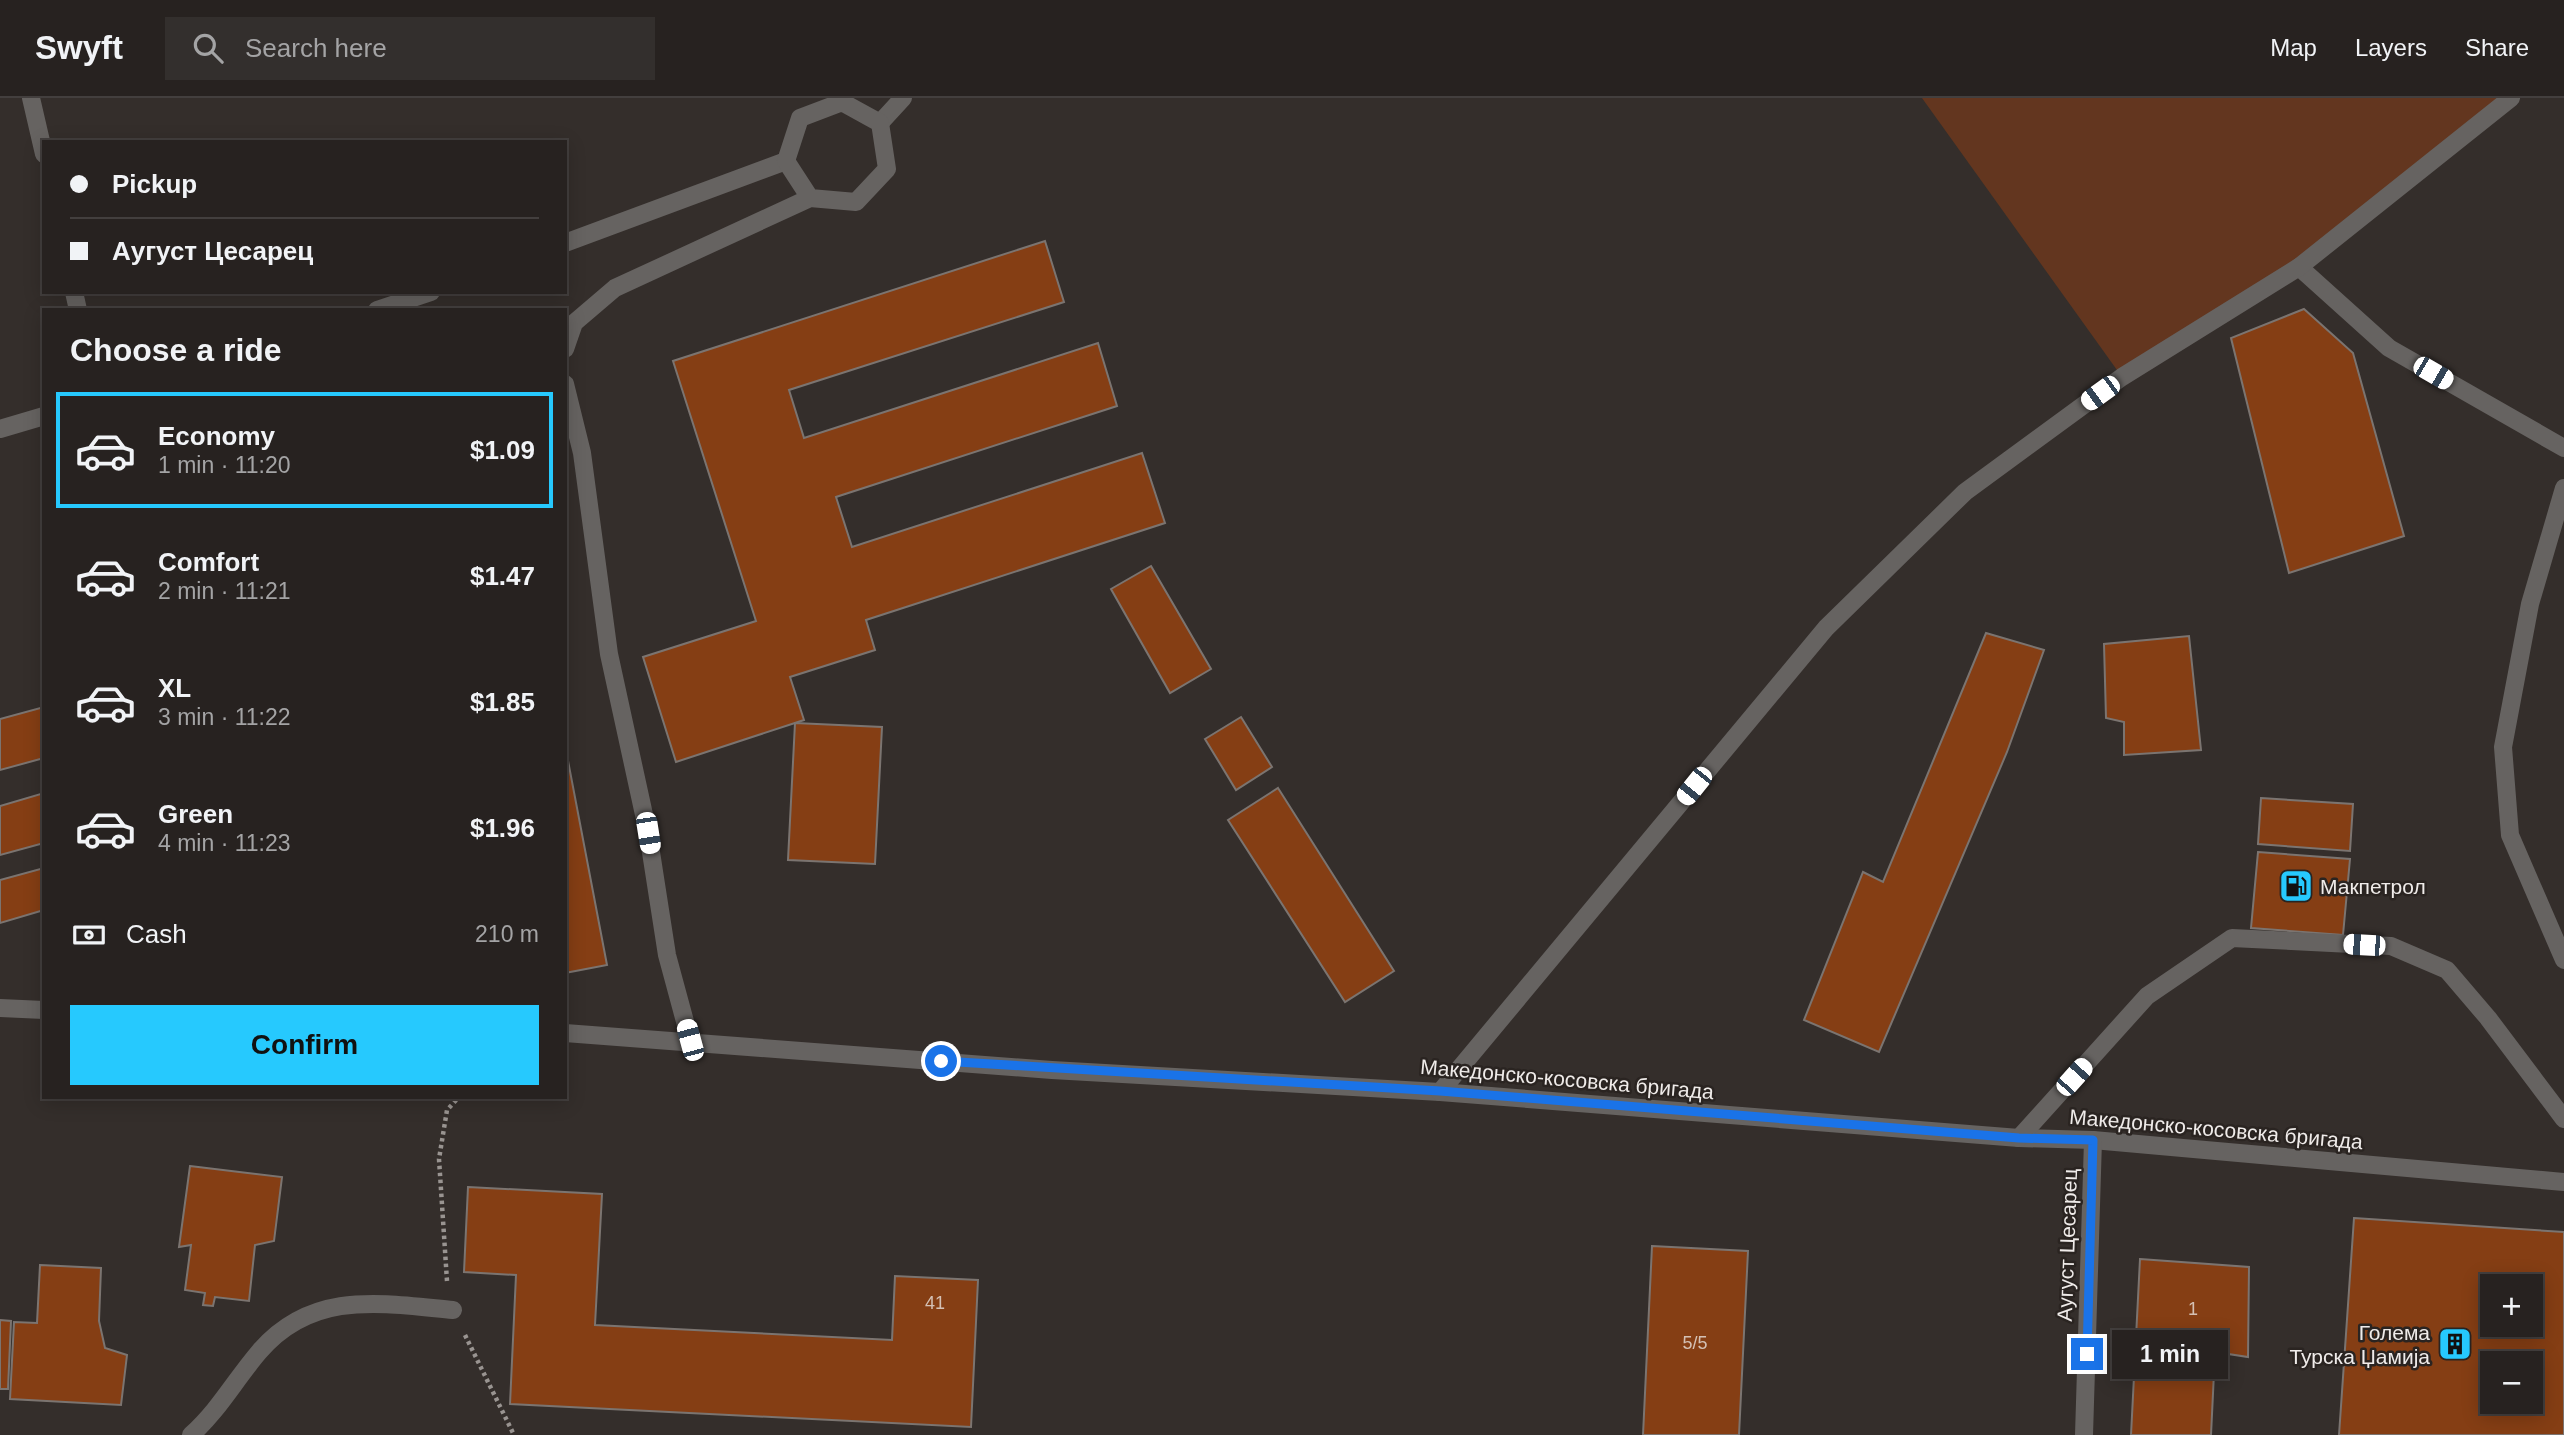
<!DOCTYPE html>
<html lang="en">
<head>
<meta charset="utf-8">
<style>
	body { margin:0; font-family:Arial,sans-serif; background:#332f2d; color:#f1f3f6; height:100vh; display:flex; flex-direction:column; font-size:26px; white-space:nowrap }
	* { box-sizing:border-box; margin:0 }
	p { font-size:23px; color:#a4a4a5 }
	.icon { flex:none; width:38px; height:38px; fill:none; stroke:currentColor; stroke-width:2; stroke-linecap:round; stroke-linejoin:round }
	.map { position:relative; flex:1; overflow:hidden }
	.details { position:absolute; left:42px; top:210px; width:525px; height:791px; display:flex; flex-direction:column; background:#272220; border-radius:0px; box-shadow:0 4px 18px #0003,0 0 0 2px #433f3e }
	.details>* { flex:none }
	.banner { position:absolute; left:42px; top:42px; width:525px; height:154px; border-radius:0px; box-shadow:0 4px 18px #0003,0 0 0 2px #433f3e; display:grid; align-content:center; height:154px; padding:0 28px; background:#272220 }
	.buttons { position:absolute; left:2480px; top:1176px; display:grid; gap:14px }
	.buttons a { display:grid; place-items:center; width:63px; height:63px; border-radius:0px; background:#272220; box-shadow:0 4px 18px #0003,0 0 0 2px #433f3e; font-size:35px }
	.end { position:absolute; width:32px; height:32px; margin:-16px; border:9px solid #1a73e8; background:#fff; box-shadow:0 0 0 4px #fff }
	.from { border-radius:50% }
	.bubble { position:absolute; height:49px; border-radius:0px; background:#272220; box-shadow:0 4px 18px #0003,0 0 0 2px #433f3e; font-size:23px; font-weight:800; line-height:49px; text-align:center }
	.car { position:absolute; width:21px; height:42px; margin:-21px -10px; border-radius:9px; box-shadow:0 0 5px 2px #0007; background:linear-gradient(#fff 24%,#345 0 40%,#fff 0 76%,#345 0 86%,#fff 0) }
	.banner b { display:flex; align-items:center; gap:24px; height:66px; font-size:26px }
	.banner b+b { border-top:2px solid #433f3e }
	.banner i { width:18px; height:18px; background:#f1f3f6 }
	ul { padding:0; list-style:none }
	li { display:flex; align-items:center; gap:21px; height:116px; margin:0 14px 10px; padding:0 14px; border:4px solid transparent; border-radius:0px }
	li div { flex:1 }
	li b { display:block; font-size:26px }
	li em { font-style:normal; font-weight:800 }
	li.on { border-color:#26c9fe }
	li>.icon { width:63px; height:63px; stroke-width:1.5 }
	h2 { padding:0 28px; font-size:32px; line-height:84px }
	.pay { display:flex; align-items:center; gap:18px; height:77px; padding:0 28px; font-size:26px }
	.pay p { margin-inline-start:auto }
	.button { display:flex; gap:14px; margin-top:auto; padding:14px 28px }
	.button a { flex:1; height:80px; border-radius:0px; background:#26c9fe; color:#111; font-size:28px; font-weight:800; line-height:80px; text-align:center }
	header { display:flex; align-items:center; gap:42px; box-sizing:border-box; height:98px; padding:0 35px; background:#272220; border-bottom:2px solid #433f3e }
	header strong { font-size:33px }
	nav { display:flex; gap:38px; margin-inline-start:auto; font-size:24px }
	.search { width:490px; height:63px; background:#332f2d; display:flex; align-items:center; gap:18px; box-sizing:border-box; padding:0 24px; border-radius:0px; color:#a4a4a5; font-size:26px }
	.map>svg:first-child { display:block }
	.green { fill:#63361f }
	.building { fill:#853e14; stroke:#7b7470; stroke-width:2; fill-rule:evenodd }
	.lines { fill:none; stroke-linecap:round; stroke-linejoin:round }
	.path { stroke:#999491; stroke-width:4.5; stroke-dasharray:3.5 3.5; stroke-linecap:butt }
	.minor { stroke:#666361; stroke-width:18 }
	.route { stroke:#1a73e8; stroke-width:9 }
	.labels { text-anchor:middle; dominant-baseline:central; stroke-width:5; stroke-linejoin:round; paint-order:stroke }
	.number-label { font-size:18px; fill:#d4c0b4 }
	.poi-label { font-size:21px; fill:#efebe9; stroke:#2a2421; text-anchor:start }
	.street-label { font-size:21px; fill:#efebe9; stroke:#2a2421 }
</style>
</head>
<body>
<header>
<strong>Swyft</strong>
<div class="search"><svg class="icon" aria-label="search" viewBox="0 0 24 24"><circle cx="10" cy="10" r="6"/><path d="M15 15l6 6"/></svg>Search here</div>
<nav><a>Map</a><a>Layers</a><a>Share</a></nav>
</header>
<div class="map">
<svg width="2564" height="1337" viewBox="0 0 2564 1337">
	<rect width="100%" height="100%" fill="#342e2b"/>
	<!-- green -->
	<path class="green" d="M1922,0H2511L2386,102L2122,279Z"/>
	<!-- building -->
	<g class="building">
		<path d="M1045,143L1064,204L789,292L804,340L1098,245L1117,308L836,399L852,449L1142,355L1165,425L866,522L875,552L790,579L804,622L676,664L643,559L756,523L673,263Z"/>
		<path d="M2304,211L2353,255L2404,438L2289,475L2231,240Z"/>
		<path d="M1151,468L1211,571L1170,595L1111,491Z"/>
		<path d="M1986,535L2044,552L2007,654L1879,954L1804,922L1863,774L1883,784Z"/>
		<path d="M2189,538L2201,652L2124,657V624L2106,620L2104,546Z"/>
		<path d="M44,609V660L0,672V621Z"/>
		<path d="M1241,619L1272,669L1236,692L1205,641Z"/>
		<path d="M795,625L882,629L875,766L788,762Z"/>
		<path d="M565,647L607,867L565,875Z"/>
		<path d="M1278,690L1394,873L1345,904L1228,722Z"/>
		<path d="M44,695V745L0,757V708Z"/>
		<path d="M2261,700L2353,706L2350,753L2258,746Z"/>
		<path d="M2258,754L2350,761L2343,837L2251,830Z"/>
		<path d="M44,770V812L0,825V782Z"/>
		<path d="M190,1068L282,1079L274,1143L255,1147L249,1203L215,1199L213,1208L203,1207L205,1195L185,1192L191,1147L179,1149Z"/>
		<path d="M468,1089L602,1096L595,1227L892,1242L895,1178L978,1182L971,1329L510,1306L516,1177L464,1174Z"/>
		<path d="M2354,1120L2564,1134V1337H2339ZM2492,1188H2530V1227H2492ZM2492,1265H2530V1304H2492Z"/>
		<path d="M1652,1148L1748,1153L1739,1337H1643Z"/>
		<path d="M2140,1161L2249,1169L2248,1259L2215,1254L2211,1337H2131Z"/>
		<path d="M40,1167L101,1170L99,1223L105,1250L127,1257L121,1307L10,1301L14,1224L37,1225Z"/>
		<path d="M0,1222L11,1223L8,1291H0Z"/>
	</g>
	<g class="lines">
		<!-- path -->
		<g class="path">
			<path d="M447,1183L439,1061L447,1012L459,999"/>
			<path d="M465,1237L514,1337"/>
		</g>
		<!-- minor -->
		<g class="minor">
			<path d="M31,0L44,56"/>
			<path d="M880,25L903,0"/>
			<path d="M565,145L786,63"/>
			<path d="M2299,169L2389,250L2564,350"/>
			<path d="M74,194L78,212"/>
			<path d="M377,212L431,194"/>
			<path d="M565,251L574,225L615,190L810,100L856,104L887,71L880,25L842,4L800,20L786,63L810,100"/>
			<path d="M565,286L582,355L609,556L648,735L667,857L690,942"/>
			<path d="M0,331L44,318"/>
			<path d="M2564,390L2530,506L2503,649L2510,737L2564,862"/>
			<path d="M0,910L44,912"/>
			<path d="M565,935L1052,972L1440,994L2019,1040L2093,1042L2564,1084"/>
			<path d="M1440,994L1826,530L1965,394L2122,279L2299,169L2511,0"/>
			<path d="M2019,1040L2147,898L2232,840L2391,848L2447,872L2488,920L2564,1021"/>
			<path d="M191,1337C219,1312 235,1282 259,1254C312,1192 380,1205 453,1212"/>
			<path d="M2084,1337L2093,1042"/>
		</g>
	</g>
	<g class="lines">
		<!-- route -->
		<path class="route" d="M941,963L1440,993L2019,1040L2093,1042L2087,1256"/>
	</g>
	<!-- icons -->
	<defs>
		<symbol id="fuel-square" viewBox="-11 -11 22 22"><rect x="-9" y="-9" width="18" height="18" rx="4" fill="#26c9fe" stroke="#2a2421"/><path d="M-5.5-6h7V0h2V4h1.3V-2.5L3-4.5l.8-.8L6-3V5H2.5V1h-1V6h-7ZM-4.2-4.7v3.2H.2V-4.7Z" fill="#111"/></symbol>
		<symbol id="building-square" viewBox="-11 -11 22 22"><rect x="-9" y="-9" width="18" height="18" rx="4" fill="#26c9fe" stroke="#2a2421"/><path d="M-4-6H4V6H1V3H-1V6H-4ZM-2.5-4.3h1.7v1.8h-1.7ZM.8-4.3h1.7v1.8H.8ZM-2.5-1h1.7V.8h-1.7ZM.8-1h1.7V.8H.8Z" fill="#111"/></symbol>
	</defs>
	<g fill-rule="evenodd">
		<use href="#fuel-square" x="2277" y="769" width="38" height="38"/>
		<use href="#building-square" x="2436" y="1227" width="38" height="38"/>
	</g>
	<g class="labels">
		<!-- number labels -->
		<g class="number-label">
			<text x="935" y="1205">41</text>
			<text x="2193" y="1211">1</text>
			<text x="1695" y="1245">5/5</text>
		</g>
		<!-- poi labels -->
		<g class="poi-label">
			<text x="2320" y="788">Макпетрол</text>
			<text x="2430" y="1234" text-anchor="end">Голема<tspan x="2430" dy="24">Турска Џамија</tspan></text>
		</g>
		<!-- street labels -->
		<g class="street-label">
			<text transform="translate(1567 981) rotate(5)">Македонско-косовска бригада</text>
			<text transform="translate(2216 1031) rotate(5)">Македонско-косовска бригада</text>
			<text transform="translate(2067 1147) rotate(-88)">Аугуст Цесарец</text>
		</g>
	</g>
</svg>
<div class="buttons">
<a>+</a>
<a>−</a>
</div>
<i class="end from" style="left:941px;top:963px"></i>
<i class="end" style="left:2087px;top:1256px"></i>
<div class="bubble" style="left:2112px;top:1232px;width:116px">1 min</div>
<i class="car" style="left:2433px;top:275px;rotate:120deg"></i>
<i class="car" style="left:2100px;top:295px;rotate:234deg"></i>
<i class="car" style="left:1694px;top:688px;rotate:219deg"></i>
<i class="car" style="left:648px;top:735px;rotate:171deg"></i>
<i class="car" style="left:2364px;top:847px;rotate:273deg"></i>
<i class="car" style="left:690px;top:942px;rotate:345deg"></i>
<i class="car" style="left:2074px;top:979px;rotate:42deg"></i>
<div class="banner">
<b><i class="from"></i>Pickup</b>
<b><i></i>Аугуст Цесарец</b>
</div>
<section class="details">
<h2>Choose a ride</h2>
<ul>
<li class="on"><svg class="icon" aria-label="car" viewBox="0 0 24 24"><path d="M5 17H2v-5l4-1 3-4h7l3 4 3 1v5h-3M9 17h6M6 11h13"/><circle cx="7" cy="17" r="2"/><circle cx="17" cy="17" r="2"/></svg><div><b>Economy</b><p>1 min · 11:20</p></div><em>$1.09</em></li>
<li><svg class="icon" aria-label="car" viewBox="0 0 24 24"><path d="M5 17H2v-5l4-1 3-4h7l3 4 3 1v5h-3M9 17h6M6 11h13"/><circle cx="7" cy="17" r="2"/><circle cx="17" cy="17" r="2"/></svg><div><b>Comfort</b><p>2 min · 11:21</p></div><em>$1.47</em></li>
<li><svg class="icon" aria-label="car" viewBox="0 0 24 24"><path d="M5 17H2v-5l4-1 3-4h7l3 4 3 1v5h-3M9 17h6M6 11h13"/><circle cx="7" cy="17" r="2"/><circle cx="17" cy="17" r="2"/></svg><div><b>XL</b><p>3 min · 11:22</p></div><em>$1.85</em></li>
<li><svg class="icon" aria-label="car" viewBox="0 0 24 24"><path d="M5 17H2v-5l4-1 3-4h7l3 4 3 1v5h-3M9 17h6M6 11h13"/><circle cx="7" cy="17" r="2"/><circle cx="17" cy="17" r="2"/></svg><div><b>Green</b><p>4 min · 11:23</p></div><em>$1.96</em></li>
</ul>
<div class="pay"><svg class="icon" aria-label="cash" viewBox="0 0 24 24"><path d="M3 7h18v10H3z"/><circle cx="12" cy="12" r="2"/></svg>Cash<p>210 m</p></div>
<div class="button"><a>Confirm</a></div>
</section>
</div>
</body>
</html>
